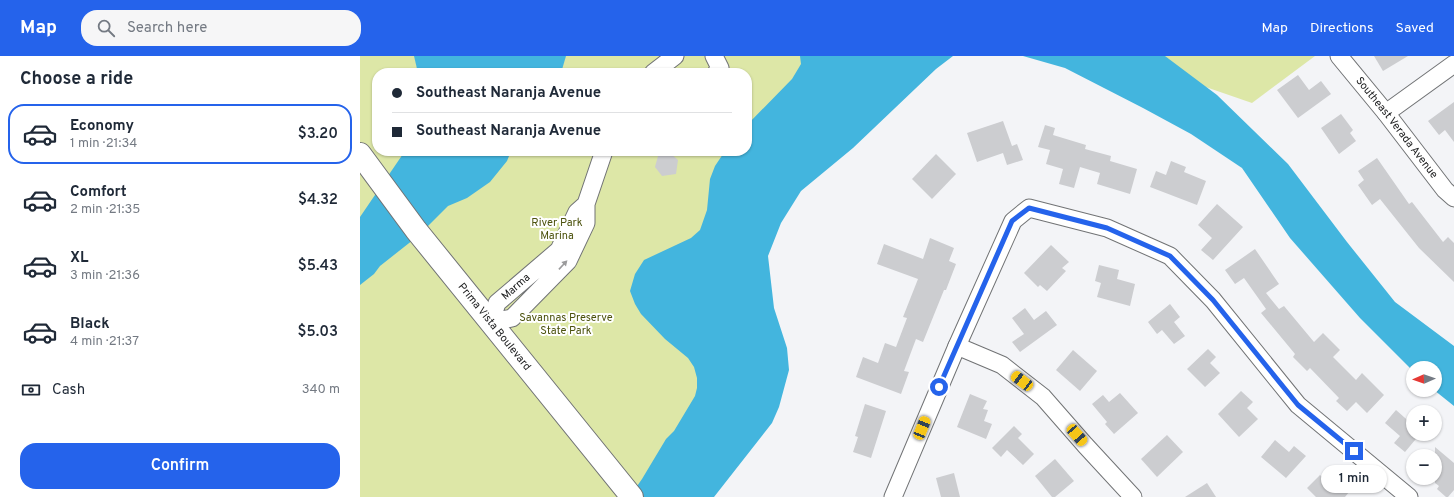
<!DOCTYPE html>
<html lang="en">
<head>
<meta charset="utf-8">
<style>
	body { margin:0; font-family:Overpass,sans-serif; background:#f6f6f7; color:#1f2937; height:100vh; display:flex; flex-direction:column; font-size:15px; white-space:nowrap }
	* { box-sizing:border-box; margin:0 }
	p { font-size:13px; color:#747a83 }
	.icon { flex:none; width:22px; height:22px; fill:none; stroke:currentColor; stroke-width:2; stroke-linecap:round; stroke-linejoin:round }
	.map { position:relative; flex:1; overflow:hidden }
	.details { display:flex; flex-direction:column; background:#fff; width:360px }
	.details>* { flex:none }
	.hud { position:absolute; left:12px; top:12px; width:380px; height:88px; border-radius:16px; box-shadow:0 1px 3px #0004; display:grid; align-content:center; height:88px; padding:0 20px; background:#fff }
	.needle { width:26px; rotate:268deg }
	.tools { position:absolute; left:1046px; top:305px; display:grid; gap:8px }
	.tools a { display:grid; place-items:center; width:36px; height:36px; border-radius:50%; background:#fff; box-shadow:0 1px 3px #0004; font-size:20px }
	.end { position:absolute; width:18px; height:18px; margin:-9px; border:5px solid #2563eb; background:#fff; box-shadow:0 0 0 2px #fff }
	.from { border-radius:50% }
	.bubble { position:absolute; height:28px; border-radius:14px; background:#fff; box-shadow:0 1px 3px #0004; font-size:13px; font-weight:600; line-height:28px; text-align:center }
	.car { position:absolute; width:12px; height:24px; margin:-12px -6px; border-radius:5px; box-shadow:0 0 3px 1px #0007; background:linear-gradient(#f5c518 24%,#345 0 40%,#f5c518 0 76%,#345 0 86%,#f5c518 0) }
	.hud b { display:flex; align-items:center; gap:14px; height:38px; font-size:15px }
	.hud b+b { border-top:1px solid #e0e1e3 }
	.hud i { width:10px; height:10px; background:#1f2937 }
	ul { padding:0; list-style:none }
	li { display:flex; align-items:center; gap:12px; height:60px; margin:0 8px 6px; padding:0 12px; border:2px solid transparent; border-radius:16px }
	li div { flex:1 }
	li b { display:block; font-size:15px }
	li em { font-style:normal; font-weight:600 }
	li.selected { border-color:#2563eb }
	li>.icon { width:36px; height:36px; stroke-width:1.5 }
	h2 { padding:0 20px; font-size:18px; line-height:48px }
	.pay { display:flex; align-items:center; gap:10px; height:44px; padding:0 20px; font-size:15px }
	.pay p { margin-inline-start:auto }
	.action { display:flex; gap:8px; margin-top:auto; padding:8px 20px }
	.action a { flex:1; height:46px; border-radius:16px; background:#2563eb; color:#fff; font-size:16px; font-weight:600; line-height:46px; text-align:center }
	header { display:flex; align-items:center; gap:24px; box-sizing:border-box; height:56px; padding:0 20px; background:#2563eb; color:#fff }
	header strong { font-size:19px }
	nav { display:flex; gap:22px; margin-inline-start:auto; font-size:14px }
	.search { width:280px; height:36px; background:#f6f6f7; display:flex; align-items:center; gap:10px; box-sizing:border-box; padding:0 14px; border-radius:16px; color:#747a83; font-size:15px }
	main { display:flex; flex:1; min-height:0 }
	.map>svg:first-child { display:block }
	.green { fill:#dde7a7; fill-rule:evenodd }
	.water { fill:#43b5de }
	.building { fill:#cccdd0 }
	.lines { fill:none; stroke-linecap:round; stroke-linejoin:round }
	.minor-casing { stroke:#717375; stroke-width:19 }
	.major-casing { stroke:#717375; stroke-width:24 }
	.minor { stroke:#fff; stroke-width:17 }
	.major { stroke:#fff; stroke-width:22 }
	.oneway { fill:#9b9b9c }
	.route { stroke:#2563eb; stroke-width:5 }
	.labels { text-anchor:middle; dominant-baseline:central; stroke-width:4; stroke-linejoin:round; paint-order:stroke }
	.street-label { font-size:11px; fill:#202122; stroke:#fff }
	.park-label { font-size:11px; fill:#4c520d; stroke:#fff }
</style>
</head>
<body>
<header>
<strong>Map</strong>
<div class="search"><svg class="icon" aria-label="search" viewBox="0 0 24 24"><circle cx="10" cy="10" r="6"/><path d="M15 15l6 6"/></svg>Search here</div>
<nav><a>Map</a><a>Directions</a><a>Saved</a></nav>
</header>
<main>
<section class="details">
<h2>Choose a ride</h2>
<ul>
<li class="selected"><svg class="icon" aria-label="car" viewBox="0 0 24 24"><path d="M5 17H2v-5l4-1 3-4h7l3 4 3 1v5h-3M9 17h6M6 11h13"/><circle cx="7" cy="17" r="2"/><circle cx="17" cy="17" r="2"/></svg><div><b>Economy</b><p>1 min · 21:34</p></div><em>$3.20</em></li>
<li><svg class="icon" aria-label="car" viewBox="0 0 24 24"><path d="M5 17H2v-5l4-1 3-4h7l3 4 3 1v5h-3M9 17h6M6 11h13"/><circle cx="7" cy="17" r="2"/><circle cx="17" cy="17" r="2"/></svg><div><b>Comfort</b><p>2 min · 21:35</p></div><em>$4.32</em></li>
<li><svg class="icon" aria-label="car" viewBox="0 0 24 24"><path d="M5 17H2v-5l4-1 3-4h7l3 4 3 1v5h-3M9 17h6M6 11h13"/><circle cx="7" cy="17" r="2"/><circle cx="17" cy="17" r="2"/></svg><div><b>XL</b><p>3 min · 21:36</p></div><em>$5.43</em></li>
<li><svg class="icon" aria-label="car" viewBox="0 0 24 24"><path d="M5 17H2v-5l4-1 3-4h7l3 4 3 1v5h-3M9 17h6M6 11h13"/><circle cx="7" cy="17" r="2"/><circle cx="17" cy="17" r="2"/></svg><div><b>Black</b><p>4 min · 21:37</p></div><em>$5.03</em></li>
</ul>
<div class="pay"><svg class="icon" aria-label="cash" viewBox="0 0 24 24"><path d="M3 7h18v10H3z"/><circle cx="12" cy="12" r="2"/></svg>Cash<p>340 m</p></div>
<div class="action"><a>Confirm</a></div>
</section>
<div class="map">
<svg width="1094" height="441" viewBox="0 0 1094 441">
	<rect width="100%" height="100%" fill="#f3f4f7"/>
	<!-- green -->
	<g class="green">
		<path d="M0,0H520L402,111L313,441H0ZM17,17H387V95H17Z"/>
		<path d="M756,0H955L892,47Z"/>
	</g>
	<!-- water -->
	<g class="water">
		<path d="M54,0H206L201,17H58Z"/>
		<path d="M440,0H593L576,13L493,92L441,135L421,167L408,200L414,252L427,292L429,314L419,351L412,367L354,441H262L273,436L282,423L306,383L314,375L335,340L337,332V322L334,311L328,302L305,283L281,258L275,248L270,235L275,218L284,204L331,182L340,174L347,154L350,123L355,110L365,95H387V69L432,23L441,8Z"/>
		<path d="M663,0H805L857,39L928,108L987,186L1035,246L1094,290V350L1074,334H1075V312H1053V315L1000,262L930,182L882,112L831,78L783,52L705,12Z"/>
		<path d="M45,95H151L147,105L130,126L107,142L88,150L58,180L20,210L14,218L0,229V161Z"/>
	</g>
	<!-- building -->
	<g class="building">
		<path d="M1014,0H1048L1023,15Z"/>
		<path d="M938,19L949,34L961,25L971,38L938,62L917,34Z"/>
		<path d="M1094,46V86L1085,74L1079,79L1068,65Z"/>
		<path d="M981,58L993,74L990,77L996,85L979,98L961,72Z"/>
		<path d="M643,65L652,90L657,88L663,104L647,109L643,97L617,106L607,77Z"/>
		<path d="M685,69L695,72L693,79L726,89L725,93L751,100L750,105L777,113L770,138L737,128L740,117L720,111L714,132L699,128L703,113L686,108L690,94L678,91Z"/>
		<path d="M309,96L318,104L316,118L302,120L295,111L298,100Z"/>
		<path d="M576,98L596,118L572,143L552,123Z"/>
		<path d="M1017,102L1049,148L1052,146L1083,186L1088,181L1094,187V226L1059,192L1020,143L1012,149L998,129L1004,124L998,115Z"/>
		<path d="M811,105L826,111L824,116L846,125L837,149L790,131L796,115L806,119Z"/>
		<path d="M857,148L883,171L853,204L841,194L852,182L838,169Z"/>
		<path d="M570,182L594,192L589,205L596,208L586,234H584L563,286L556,283L544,315L549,316L541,338L496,321L503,301L518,307L525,287L536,291L547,262L543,261L558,223L517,208L524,188L563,203Z"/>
		<path d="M691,189L709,206L702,212L706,215L687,235L680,229L678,231L664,217Z"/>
		<path d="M895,193L919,228L906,237L919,253L924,250L954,286L963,277L980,294L973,301L996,324L1002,317L1024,339L1007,357L996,346L987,355L976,345L979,342L950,312L947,315L933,301L935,298L901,257L906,253L884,222L875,228L865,214Z"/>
		<path d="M739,209L759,214L757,223L775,228L770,250L737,241L741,227L735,225Z"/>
		<path d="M810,248L820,261L814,266L825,280L814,288L802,274L797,278L788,266Z"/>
		<path d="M665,252L674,264L686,255L697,269L660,296L652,286L664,278L652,262Z"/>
		<path d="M848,293L856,301L850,307L860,317L845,331L827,313Z"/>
		<path d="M713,294L737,315L720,335L696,314Z"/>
		<path d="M881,335L893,346L887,352L898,363L879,381L858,358Z"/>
		<path d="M760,337L778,357L754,378L745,368L747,366L732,348L743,339L749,346Z"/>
		<path d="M610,338L627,345L623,353L628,354L624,365L632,368L626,383L597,371Z"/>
		<path d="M505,348L526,355L511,402L493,396L498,381L495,380Z"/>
		<path d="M1036,354L1053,369V378H1060L1045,396L1034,387L1040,380L1025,367Z"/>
		<path d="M654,370L662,378L658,382L674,398L663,409L647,394L641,401L632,392Z"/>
		<path d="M807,379L823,396L797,421L781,403Z"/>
		<path d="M915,384L929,396L934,390L946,400L926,422L901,401Z"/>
		<path d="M1075,391L1094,407V434L1088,441H1086L1077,433L1079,430L1075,427Z"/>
		<path d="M695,403L714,425L695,441H692L675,420Z"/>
		<path d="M594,417L600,441H581L576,422Z"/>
		<path d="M960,419L972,430L977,424L989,436L985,441H956L947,432Z"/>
		<path d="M847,427L856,441H825Z"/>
	</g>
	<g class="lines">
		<defs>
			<g id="minor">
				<path d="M354,0L360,12L356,17"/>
				<path id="s1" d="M979,0L1026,57L1085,134L1094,142"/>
				<path d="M293,17L315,0"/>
				<path d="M1026,57L1094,8"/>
				<path d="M226,148L217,156L199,194L137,247L131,266L152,262L208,205L226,167V148L244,95"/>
				<path d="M597,290L642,309L683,341L725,389L773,441"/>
				<path d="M533,441L597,290L653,165L669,152L747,172L810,200L853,244L938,349L1049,441"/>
			</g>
			<g id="major">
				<path id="s2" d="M0,98L56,174L272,441"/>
			</g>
		</defs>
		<!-- minor casing -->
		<use href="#minor" class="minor-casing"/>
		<!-- major casing -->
		<use href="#major" class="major-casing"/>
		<!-- minor -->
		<use href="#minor" class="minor"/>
		<!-- major -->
		<use href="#major" class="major"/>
	</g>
	<!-- one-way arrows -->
	<defs><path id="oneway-solid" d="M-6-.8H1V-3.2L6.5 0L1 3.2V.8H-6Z"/></defs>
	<use class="oneway" href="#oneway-solid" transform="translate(203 209) rotate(-47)"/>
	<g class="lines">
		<!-- route -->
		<path class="route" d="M579,331L652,165L669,152L747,172L810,200L853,244L938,349L994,395"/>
	</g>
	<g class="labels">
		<!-- street labels -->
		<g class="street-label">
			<text stroke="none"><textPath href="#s1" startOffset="92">Southeast Verada Avenue</textPath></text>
			<text transform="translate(156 231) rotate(-41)">Marma</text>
			<text stroke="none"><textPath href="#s2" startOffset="219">Prima Vista Boulevard</textPath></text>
		</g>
		<!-- park labels -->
		<g class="park-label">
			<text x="197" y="167">River Park<tspan x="197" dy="13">Marina</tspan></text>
			<text x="206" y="262">Savannas Preserve<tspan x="206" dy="13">State Park</tspan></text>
		</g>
	</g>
</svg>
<div class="tools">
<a><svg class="needle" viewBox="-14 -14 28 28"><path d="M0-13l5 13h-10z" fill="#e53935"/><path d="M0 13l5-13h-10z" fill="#747a83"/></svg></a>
<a>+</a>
<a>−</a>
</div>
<i class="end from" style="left:579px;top:331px"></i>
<i class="end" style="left:994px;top:395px"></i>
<div class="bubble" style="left:961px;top:409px;width:66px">1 min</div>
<i class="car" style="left:662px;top:325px;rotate:307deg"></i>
<i class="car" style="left:562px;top:372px;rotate:22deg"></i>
<i class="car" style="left:717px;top:379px;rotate:139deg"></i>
<div class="hud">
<b><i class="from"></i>Southeast Naranja Avenue</b>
<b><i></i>Southeast Naranja Avenue</b>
</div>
</div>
</main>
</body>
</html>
